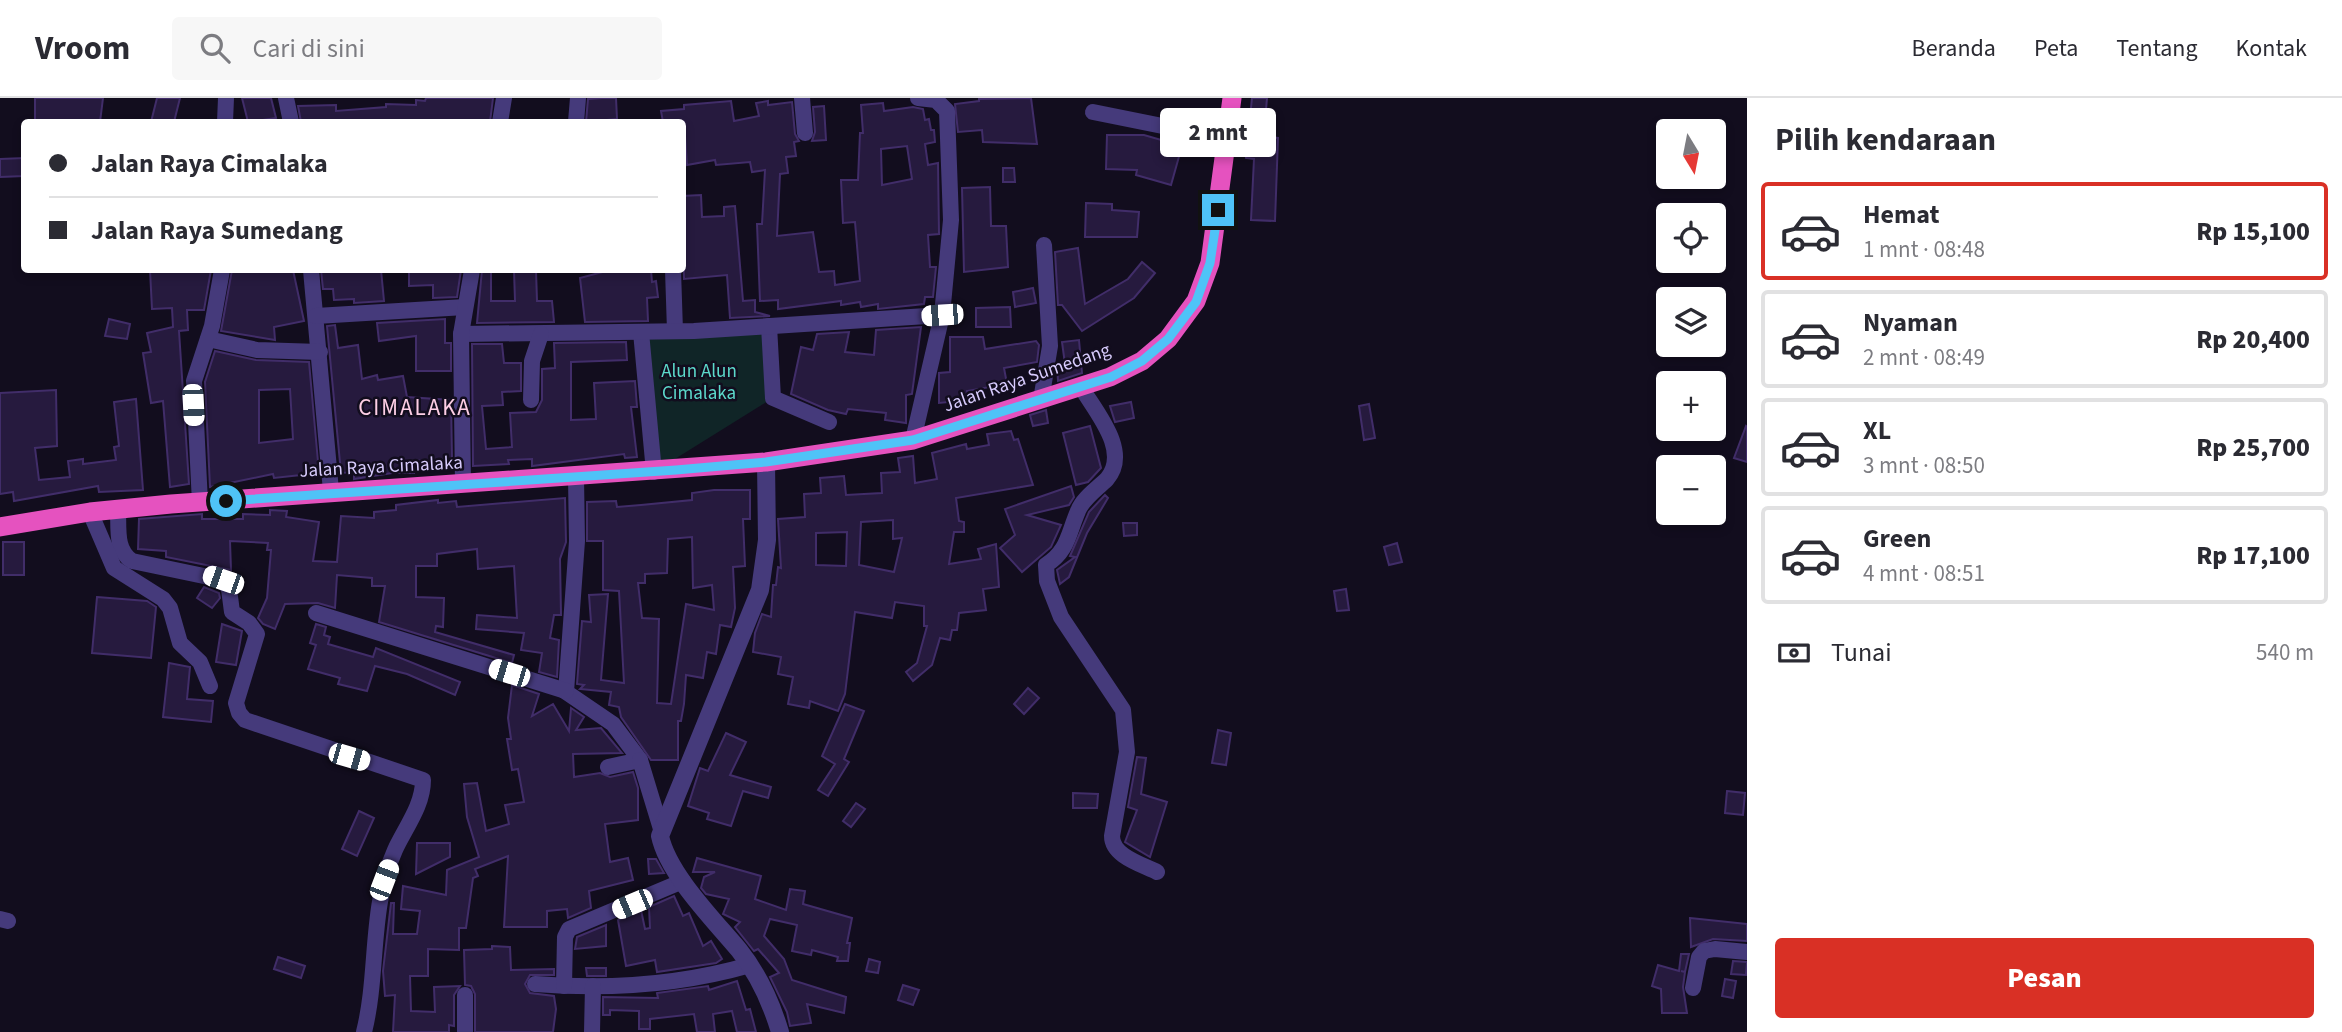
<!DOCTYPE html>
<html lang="id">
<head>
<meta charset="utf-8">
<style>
	body { margin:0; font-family:"Source Sans 3",sans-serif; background:#f7f7f7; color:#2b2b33; height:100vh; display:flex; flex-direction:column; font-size:26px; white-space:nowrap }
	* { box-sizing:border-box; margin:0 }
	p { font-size:23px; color:#7c7c81 }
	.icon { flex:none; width:38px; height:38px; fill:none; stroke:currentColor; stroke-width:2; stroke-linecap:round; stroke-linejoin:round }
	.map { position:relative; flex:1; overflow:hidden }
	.sheet { display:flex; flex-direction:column; background:#fff; width:595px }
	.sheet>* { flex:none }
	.top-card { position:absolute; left:21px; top:21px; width:665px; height:154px; border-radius:7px; box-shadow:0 4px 10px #0003; display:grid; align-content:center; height:154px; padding:0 28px; background:#fff }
	.needle { width:46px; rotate:170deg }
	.fabs { position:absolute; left:1656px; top:21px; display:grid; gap:14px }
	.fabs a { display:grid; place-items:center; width:70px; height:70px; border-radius:7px; background:#fff; box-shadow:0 4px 10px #0003; font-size:35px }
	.end { position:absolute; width:32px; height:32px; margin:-16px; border:9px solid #4fc3f7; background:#111; box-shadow:0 0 0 4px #111 }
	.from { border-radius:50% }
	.bubble { position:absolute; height:49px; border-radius:7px; background:#fff; box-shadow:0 4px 10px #0003; font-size:23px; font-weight:800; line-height:49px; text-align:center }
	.car { position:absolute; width:21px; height:42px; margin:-21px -10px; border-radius:9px; box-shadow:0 0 5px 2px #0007; background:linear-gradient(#fff 24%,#345 0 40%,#fff 0 76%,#345 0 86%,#fff 0) }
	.top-card b { display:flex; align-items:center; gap:24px; height:66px; font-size:26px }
	.top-card b+b { border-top:2px solid #e1e1e2 }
	.top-card i { width:18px; height:18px; background:#2b2b33 }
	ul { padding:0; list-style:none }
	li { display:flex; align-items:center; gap:21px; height:98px; margin:0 14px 10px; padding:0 14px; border:4px solid #e1e1e2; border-radius:7px }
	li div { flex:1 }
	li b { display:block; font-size:26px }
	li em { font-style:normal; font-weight:800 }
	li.selected { border-color:#d93025 }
	li>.icon { width:63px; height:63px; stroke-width:1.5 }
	h2 { padding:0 28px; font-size:32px; line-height:84px }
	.pay { display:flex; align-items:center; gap:18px; height:77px; padding:0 28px; font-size:26px }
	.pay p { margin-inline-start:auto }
	.action { display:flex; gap:14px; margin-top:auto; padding:14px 28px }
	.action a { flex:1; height:80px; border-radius:7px; background:#d93025; color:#fff; font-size:28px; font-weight:800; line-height:80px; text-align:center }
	header { display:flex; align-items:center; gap:42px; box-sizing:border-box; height:98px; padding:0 35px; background:#fff; border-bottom:2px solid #e1e1e2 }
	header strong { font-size:33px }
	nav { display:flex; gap:38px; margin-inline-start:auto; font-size:24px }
	.search { width:490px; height:63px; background:#f7f7f7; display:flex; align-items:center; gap:18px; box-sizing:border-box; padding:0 24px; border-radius:7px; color:#7c7c81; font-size:26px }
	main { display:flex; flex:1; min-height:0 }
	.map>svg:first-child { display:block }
	.green { fill:#102527 }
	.building { fill:#261a3e; stroke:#412d69; stroke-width:2; fill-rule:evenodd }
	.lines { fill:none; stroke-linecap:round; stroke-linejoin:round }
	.minor { stroke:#453a7b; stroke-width:16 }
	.tertiary { stroke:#453a7b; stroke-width:18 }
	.trunk { stroke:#e552bf; stroke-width:19 }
	.route { stroke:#4fc3f7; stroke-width:9 }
	.labels { text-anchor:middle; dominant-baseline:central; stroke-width:5; stroke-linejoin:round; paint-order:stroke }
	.park-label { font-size:19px; fill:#5cd9cb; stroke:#120d1e }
	.street-label { font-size:19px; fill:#d8ccfd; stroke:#120d1e }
	.quarter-label { font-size:23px; letter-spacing:2px; fill:#fdcee5; stroke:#120d1e }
</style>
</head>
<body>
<header>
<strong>Vroom</strong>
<div class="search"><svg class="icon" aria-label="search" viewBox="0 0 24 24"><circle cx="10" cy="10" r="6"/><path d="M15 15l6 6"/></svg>Cari di sini</div>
<nav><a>Beranda</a><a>Peta</a><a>Tentang</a><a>Kontak</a></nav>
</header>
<main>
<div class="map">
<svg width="1747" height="934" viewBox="0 0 1747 934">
	<rect width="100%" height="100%" fill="#120d1e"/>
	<!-- green -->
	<path class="green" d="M769,228L773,300L654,374L641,234Z"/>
	<!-- building -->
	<g class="building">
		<path d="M35,0H103L100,24H35Z"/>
		<path d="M157,0H180L174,24H151Z"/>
		<path d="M242,0H271L276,20L248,24Z"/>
		<path d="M426,0H493L490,24H301L298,8L336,7V13L386,9V6L416,7V2L425,3Z"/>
		<path d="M602,0H616L617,21L586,24L588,1Z"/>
		<path d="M1031,0L1037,46L983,44L982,32L958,34L955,6L979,3V1Z"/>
		<path d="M1252,0H1267L1266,12H1272L1270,39L1278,40L1275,123L1251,122L1254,61L1246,60Z"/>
		<path d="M731,3L734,23L759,18L756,5L768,3V7L792,4L795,36L799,43L794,44L796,58L786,59L788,75L780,76L777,138L813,134L819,174L834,173L835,187L860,183L855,124L843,125L841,82H858L860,35H863L861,7L883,5L884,13L913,9L923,11L925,22L929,21L931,32H934L935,44L925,46L928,67L938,65L939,136L928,137L930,169H936L933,199H925L924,206L878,211V206L861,209L860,204L841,207V203L778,211V202L760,203L757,126H762L765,72L752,74L750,64L716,67L715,62L687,67L684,24H663L661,13L684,11V7ZM907,48L912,81L882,87L881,51Z"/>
		<path d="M824,8L826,42L812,43L815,34L813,9Z"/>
		<path d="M1107,37H1144L1182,48L1171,87L1136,77L1137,72L1106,71Z"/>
		<path d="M24,60V78L0,79V61Z"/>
		<path d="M1003,70H1014L1015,84H1003Z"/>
		<path d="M990,89L991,128H1006L1008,169L964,174L962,90Z"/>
		<path d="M701,97L702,119L724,118V109L735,108L743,203L755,202V214L770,218L730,220L727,177L684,181L682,98Z"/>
		<path d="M1086,105L1112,106V112L1139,114L1137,139H1085Z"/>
		<path d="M1078,150L1085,206L1128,181L1142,164L1155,175L1134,200L1082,233L1062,207H1058L1055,154Z"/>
		<path d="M150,172H211L204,212H187L188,232L179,233L189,386L170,389L163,303L151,305L143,255L151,254L147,235L173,229L172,210L152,211Z"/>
		<path d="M232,172H293L304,223L274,229L275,242L221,233Z"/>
		<path d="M321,172H381L384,203L354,205V201L334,202L333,191H323Z"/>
		<path d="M409,172H461L457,199L433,200V187L409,188Z"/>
		<path d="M482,172H491V203H515L514,172H536L537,203H552L554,224L477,225Z"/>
		<path d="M610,172H651L652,184L656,183L658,199L647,200L648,223L585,224L580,180Z"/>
		<path d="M1033,190L1036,205L1015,209L1013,194Z"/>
		<path d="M1010,209L1011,229H976V210Z"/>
		<path d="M109,221L130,226L127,241L105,238Z"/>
		<path d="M445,221V245H451V273H416V238L379,243L377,225Z"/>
		<path d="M335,227L338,250L358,247L362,281L377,277L378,282L403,278L407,299L451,302L452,361L413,363L414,375H392L354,381V374L341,375L327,228Z"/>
		<path d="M921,229L912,296L906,297V325L885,322L886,315L848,311L846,316L828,312L791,296L801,249L813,252L817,236L849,234L845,254L874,257L876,232Z"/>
		<path d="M950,239H983L985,251L1036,243L1039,247L1037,264L1004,270L1007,286L967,293L968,302L939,305V275L950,274Z"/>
		<path d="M1079,242L1082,275L1058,283L1057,268L1065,266L1062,244Z"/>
		<path d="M626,244L627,262L571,264V322L596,321L594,285L635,283L637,309H631L637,359L625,360L624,356L532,368V361L508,362L509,366L473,368L472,246H502L504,265H521V293L502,294L503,307L482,308L486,351L512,349L510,315L536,314L542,302V271L555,270L554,245Z"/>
		<path d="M215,253L256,262L309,264L319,375L274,380L273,376L210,389L205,284ZM290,291L293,341L259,345V292Z"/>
		<path d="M56,292L57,348L35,350L39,382L70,379L68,363L83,361V366L116,362L114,349L119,348L114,304L136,301L143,392L99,394L98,388L14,403L13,394L0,396V295Z"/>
		<path d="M1131,304L1134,320L1115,324L1110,308Z"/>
		<path d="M1369,306L1375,340L1364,342L1359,308Z"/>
		<path d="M1046,312L1048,325L1033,328L1030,317Z"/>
		<path d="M1090,328L1101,370L1088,384L1076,387L1063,335Z"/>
		<path d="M1746,328L1747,329V364L1734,360Z"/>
		<path d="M1011,333L1014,342L1018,341L1033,387L956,400L959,423L964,424V434H954L949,466L981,461L978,451L996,446L999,489L983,491L986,512L959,515L957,532H952L950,542L940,540L932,567L913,583L906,574L917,565L927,528H924V508L895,504L892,520L855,514L845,596L838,613L810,603L809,610L788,606L793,579L778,576L781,559L753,554L755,535L762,516L771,519L773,487H776L778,469L781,470L778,421L805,419L804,396L821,395L820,380L844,378L846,397L882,395L881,375L900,374L898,360L913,358L915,385L937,381L932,355L966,346L967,351L989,347L987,336ZM893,422V441L902,440L894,474L859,467L861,424ZM847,434L846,468L816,467V435Z"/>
		<path d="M1071,388L1074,399L1069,407L1027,417L1061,427L1051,449L1022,474L1000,450L1015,437L1005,411Z"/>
		<path d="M714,392H750V421H743L745,468L733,469L735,510L731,529L720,527L716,556L707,554L703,580L686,577L684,606L681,623H678V662H651L621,619L619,609L609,607L611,594L580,591L584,587L577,586L582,523L591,524L589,497L608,496L601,582L624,585L619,493L603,492V443H587V404L616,403L617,409L641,407L692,402V395ZM692,439L693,490L712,487L714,512L686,506L671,606L657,605L659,521L642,520L638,485H645V476L667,475L668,441Z"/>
		<path d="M1105,397L1108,400L1087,435L1069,479L1060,486L1057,472L1075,459L1070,458L1089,414Z"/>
		<path d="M565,400L566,444L560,461L561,517H554L550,540L559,542L557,579L539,574L542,555L521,552L524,535L476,531L477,517L517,520L514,468L478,471L477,451L437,456V468H416V499L444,500L443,529L436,528L435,534L514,557L512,565L379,524L385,488H372V480L337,477L335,510L318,505L285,506L275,531L263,526L258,520L267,500L271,452H267L268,445L230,443L231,472L166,459V453L138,451L139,421L202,416V421H243V416L270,417V412L287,413L286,419L319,424L313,463L337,464L341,418L374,420V414L396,412V407L438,402V405L456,403L457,409Z"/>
		<path d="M1123,425H1137V437L1124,438Z"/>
		<rect x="3" y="444" width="21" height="33"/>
		<path d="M1397,445L1402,464L1389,467L1384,449Z"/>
		<path d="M204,489L219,495L220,500L212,510L197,500Z"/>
		<path d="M1346,491L1349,512L1337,513L1334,493Z"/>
		<path d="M97,499L147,503L156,509L151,560L92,555Z"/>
		<path d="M222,526L242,533L236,567L216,564Z"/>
		<path d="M316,526L326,529L324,537L330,539L328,546L373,559L376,550L460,584L455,597L407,576L375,568L367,593L338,586L340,580L308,571L316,547L310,545Z"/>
		<path d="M169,565L190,569L187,601L213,603L211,624L163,619Z"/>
		<path d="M512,587L539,596L532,618L553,606L569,633L571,610L584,619L576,632L601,630L622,655L573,656L574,679L600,675L610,679L633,674L638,690V722L605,726L610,764L628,760L633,782L589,793L591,810L568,820L567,811L547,813V829H504L508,758L475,771L478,778L473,780L466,830H459V852L428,851V878H410L411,913L435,914L434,889L460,888L454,897V928L449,927V934H393L395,897L385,898L383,873L391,805H394L393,836H417L420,813L401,811L403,788L446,797L447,772L479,759L467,719L464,686L477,685L486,733L509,726L505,707L524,704L518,671L512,672L507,641H511L508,620Z"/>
		<path d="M1028,590L1039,600L1024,616L1014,606Z"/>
		<path d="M845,606L864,613L844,661L849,664L828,698L818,692L835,666L822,658Z"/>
		<path d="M1218,632L1231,635L1226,667L1212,665Z"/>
		<path d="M726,635L746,644L730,677L771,689L768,700L743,693L731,728L707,721L709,715L688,708L700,670L708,673Z"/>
		<path d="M1137,659L1146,660L1141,696L1167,704L1150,759L1125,744L1137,712L1128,709Z"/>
		<path d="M1727,693L1745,695L1743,717L1725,715Z"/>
		<path d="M1073,695L1098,696L1097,710H1073Z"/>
		<path d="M856,705L865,711L851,729L843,723Z"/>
		<path d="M359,713L374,720L357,758L342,751Z"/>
		<path d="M417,745H450V759L416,776Z"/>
		<path d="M697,760L761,778L755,801L786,812L790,791L805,793L803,806L852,820L847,845H850L848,863H837L838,859L812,852L811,857L792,853L797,827L770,821L764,838L784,861L792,882L846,899L844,915L807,906L811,925L790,928L787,914L770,879L779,875L758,851L754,853L735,829L740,824L723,816L729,801L706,796L701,790L704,779L715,774H693Z"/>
		<path d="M648,761H656L664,775L649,776Z"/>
		<path d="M674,798L683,818L689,815L703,848L711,843L722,861L716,865L657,874L655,862L626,868L618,822L641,812L645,831L650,830L649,809Z"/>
		<path d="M1690,820L1747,826V843L1713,841L1691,849Z"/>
		<path d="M606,827V848L575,851L577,839Z"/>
		<path d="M492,848L510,849L511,872L554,871V877H530L525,886L530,895L554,898L556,911L553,934H475V896L471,888L465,887L464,852L492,851Z"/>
		<path d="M1681,856H1689L1685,874L1681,873L1685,874L1683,889L1687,915H1662L1661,891L1652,888L1658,867L1679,873Z"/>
		<path d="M278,859L305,868L301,880L274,871Z"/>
		<path d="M869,861L880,864L878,875L866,873Z"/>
		<path d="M1733,863L1747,864L1746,877L1731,876Z"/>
		<path d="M586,870H606V878H587Z"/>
		<path d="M1725,881L1736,883L1733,900L1722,898Z"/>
		<path d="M737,883L746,912L750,911L756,934H737L732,913L713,916L715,934H697L694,916L650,921V931H639V913L610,912V917H603V899L658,900L657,895L708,888L709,892Z"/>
		<path d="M903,887L919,892L913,907L898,902Z"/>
	</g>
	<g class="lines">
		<!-- minor -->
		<g class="minor">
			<path d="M286,0L291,24"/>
			<path d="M802,0L805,35"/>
			<path d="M1093,14L1227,41"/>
			<path d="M225,24L226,0"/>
			<path d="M500,24L504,0"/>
			<path d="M576,24L578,0"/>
			<path d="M311,172L331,393"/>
			<path d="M673,172L675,233"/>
			<path d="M316,218L465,209"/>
			<path d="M769,228L773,300L829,324"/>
			<path d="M641,234L654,374"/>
			<path d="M461,236L694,233L942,217"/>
			<path d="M208,241L257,252L320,254"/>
			<path d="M1081,289C1095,313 1131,353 1107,381C1097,391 1083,400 1078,413C1068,436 1068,453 1046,467L1047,483L1061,519L1123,612L1127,654L1112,738C1112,758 1141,766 1157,774"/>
			<path d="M531,302L532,263L541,236"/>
			<path d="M1041,302L1050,248L1044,147"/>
			<path d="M913,342L942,217L951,122L947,13L936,2L918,0"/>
			<path d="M576,379L577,443L566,594L613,626L640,662L608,669"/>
			<path d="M463,386L461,236L472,172"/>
			<path d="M200,405L194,283L212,228L222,172"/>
			<path d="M118,412C119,430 115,452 132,463L223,482L229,491L232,514L249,525L257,536L236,605L239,615L245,622L423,682C423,708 405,730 395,752C369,810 379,874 364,934"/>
			<path d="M90,414L114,470L163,501L170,510L180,545L200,564L210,588"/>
			<path d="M316,515L566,593"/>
			<path d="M640,662L661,731"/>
			<path d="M0,821L8,823"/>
			<path d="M535,886C608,892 680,887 750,867"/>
			<path d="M564,888L565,839L569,831L683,783"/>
			<path d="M1693,890L1699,859L1704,853L1715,851L1747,854"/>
			<path d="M465,934V897"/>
			<path d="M592,934L593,888"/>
		</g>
		<!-- tertiary -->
		<path class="tertiary" d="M766,364L767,442L760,492L660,738C668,776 714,822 739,852C759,877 771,904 780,934"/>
		<!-- trunk -->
		<path class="trunk" d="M0,429L90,414L171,406L766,364L913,342L1110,279L1142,263L1168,241L1196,203L1210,165L1232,0"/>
	</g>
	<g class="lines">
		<!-- route -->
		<path class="route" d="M226,403L676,372L766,364L913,342L1111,279L1142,263L1168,241L1196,204L1210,165L1218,112"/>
	</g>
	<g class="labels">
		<!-- park labels -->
		<g class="park-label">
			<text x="699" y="273">Alun Alun<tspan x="699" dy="22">Cimalaka</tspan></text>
		</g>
		<!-- street labels -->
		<g class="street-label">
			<text transform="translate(1027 280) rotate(-19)">Jalan Raya Sumedang</text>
			<text transform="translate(381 369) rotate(-3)">Jalan Raya Cimalaka</text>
		</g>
		<!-- quarter labels -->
		<g class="quarter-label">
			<text x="415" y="309">CIMALAKA</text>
		</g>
	</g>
</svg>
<div class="fabs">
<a><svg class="needle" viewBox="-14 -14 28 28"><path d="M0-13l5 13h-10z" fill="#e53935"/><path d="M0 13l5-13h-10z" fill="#7c7c81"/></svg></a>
<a><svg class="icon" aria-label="locate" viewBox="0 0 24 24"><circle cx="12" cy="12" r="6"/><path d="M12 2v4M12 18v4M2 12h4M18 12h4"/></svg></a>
<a><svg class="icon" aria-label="layers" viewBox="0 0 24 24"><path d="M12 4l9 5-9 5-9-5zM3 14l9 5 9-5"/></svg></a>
<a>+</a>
<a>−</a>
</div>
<i class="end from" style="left:226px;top:403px"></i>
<i class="end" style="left:1218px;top:112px"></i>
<div class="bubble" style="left:1160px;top:10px;width:116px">2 mnt</div>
<i class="car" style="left:942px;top:217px;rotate:266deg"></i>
<i class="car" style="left:193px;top:307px;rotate:177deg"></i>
<i class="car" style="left:223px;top:482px;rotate:289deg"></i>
<i class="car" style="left:509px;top:575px;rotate:287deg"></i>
<i class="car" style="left:349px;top:659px;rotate:106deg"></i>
<i class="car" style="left:384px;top:782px;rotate:21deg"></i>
<i class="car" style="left:632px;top:806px;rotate:247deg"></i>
<div class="top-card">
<b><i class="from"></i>Jalan Raya Cimalaka</b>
<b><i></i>Jalan Raya Sumedang</b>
</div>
</div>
<section class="sheet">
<h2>Pilih kendaraan</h2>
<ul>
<li class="selected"><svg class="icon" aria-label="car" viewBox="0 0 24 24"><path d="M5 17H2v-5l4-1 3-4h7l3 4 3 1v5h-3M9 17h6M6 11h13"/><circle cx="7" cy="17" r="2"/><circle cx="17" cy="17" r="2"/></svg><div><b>Hemat</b><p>1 mnt · 08:48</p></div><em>Rp 15,100</em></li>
<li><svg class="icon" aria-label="car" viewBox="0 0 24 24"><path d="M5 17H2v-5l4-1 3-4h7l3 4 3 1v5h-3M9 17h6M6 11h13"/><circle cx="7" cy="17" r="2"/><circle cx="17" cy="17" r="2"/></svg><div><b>Nyaman</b><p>2 mnt · 08:49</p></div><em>Rp 20,400</em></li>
<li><svg class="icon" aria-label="car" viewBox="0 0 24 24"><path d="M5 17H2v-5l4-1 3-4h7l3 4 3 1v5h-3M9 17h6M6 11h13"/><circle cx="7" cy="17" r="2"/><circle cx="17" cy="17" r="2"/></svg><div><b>XL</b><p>3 mnt · 08:50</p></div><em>Rp 25,700</em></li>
<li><svg class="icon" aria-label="car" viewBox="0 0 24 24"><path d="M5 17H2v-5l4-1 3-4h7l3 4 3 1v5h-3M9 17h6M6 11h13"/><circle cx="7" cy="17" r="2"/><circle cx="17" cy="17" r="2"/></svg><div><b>Green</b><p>4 mnt · 08:51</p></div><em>Rp 17,100</em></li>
</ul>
<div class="pay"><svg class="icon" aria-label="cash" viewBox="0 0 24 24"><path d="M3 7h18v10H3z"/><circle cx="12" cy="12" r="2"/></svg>Tunai<p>540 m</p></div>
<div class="action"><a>Pesan</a></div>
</section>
</main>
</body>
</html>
